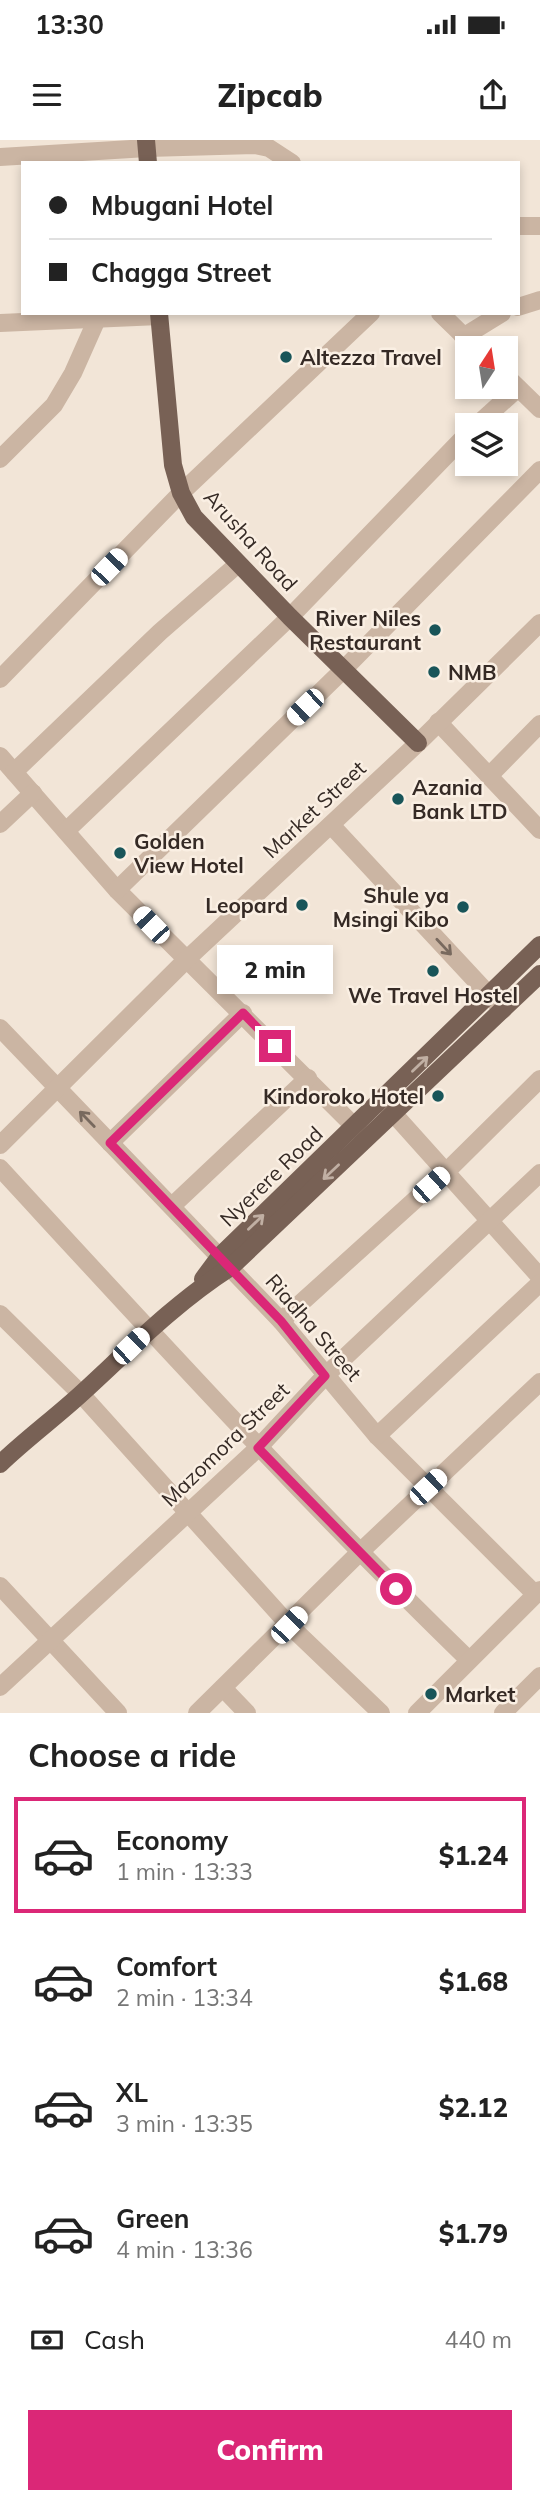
<!DOCTYPE html>
<html lang="en">
<head>
<meta charset="utf-8">
<style>
	body { margin:0; font-family:Mulish,sans-serif; background:#f2f2f2; color:#222; height:100vh; display:flex; flex-direction:column; font-size:26px; white-space:nowrap }
	* { box-sizing:border-box; margin:0 }
	p { font-size:23px; color:#767676 }
	.icon { flex:none; width:38px; height:38px; fill:none; stroke:currentColor; stroke-width:2; stroke-linecap:round; stroke-linejoin:round }
	.map { position:relative; height:1573px; overflow:hidden }
	.details { display:flex; flex-direction:column; background:#fff; flex:1 }
	.details>* { flex:none }
	.hud { position:absolute; left:21px; top:21px; width:499px; height:154px; border-radius:0px; box-shadow:0 4px 10px #0003; display:grid; align-content:center; height:154px; padding:0 28px; background:#fff }
	.needle { width:46px; rotate:12deg }
	.buttons { position:absolute; left:455px; top:196px; display:grid; gap:14px }
	.buttons a { display:grid; place-items:center; width:63px; height:63px; border-radius:0px; background:#fff; box-shadow:0 4px 10px #0003; font-size:35px }
	.end { position:absolute; width:32px; height:32px; margin:-16px; border:9px solid #db2777; background:#fff; box-shadow:0 0 0 4px #fff }
	.from { border-radius:50% }
	.bubble { position:absolute; height:49px; border-radius:0px; background:#fff; box-shadow:0 4px 10px #0003; font-size:23px; font-weight:800; line-height:49px; text-align:center }
	.car { position:absolute; width:21px; height:42px; margin:-21px -10px; border-radius:9px; box-shadow:0 0 5px 2px #0007; background:linear-gradient(#fff 24%,#345 0 40%,#fff 0 76%,#345 0 86%,#fff 0) }
	.hud b { display:flex; align-items:center; gap:24px; height:66px; font-size:26px }
	.hud b+b { border-top:2px solid #e0e0e0 }
	.hud i { width:18px; height:18px; background:#222 }
	ul { padding:0; list-style:none }
	li { display:flex; align-items:center; gap:21px; height:116px; margin:0 14px 10px; padding:0 14px; border:4px solid transparent; border-radius:0px }
	li div { flex:1 }
	li b { display:block; font-size:26px }
	li em { font-style:normal; font-weight:800 }
	li.selected { border-color:#db2777 }
	li>.icon { width:63px; height:63px; stroke-width:1.5 }
	h2 { padding:0 28px; font-size:32px; line-height:84px }
	.pay { display:flex; align-items:center; gap:18px; height:77px; padding:0 28px; font-size:26px }
	.pay p { margin-inline-start:auto }
	.primary-button { display:flex; gap:14px; margin-top:auto; padding:14px 28px }
	.primary-button a { flex:1; height:80px; border-radius:0px; background:#db2777; color:#fff; font-size:28px; font-weight:800; line-height:80px; text-align:center }
	.status { display:flex; justify-content:space-between; align-items:center; height:49px; padding:0 35px; background:#fff; direction:ltr }
	.status svg { height:19px; fill:currentColor }
	header { display:flex; justify-content:space-between; align-items:center; height:91px; padding:0 28px; background:#fff; font-size:32px; font-weight:800 }
	.map>svg:first-child { display:block }
	.lines { fill:none; stroke-linecap:round; stroke-linejoin:round }
	.minor { stroke:#cbb5a3; stroke-width:18 }
	.major { stroke:#786155; stroke-width:18 }
	.oneway { stroke:#78695e }
	.oneway2 { stroke:#c0afa3 }
	.route { stroke:#db2777; stroke-width:9 }
	.poi-dot { fill:#195559; stroke:#faefe3; stroke-width:2.5 }
	.labels { text-anchor:middle; dominant-baseline:central; stroke-width:5; stroke-linejoin:round; paint-order:stroke }
	.poi-label { font-size:21px; font-weight:bold; fill:#352a25; stroke:#faefe3; text-anchor:start }
	.street-label { font-size:21px; fill:#352a25; stroke:#faefe3 }
</style>
</head>
<body>
<div class="status"><b>13:30</b><svg viewBox="0 0 49 12"><path d="M0 12V9h3v3zM5 12V6h3v6zM10 12V3h3v9zM15 12V0h3v12zM26 1h20v11H26zM47 4h2v5h-2z"/></svg></div>
<header><svg class="icon" aria-label="menu" viewBox="0 0 24 24"><path d="M4 6h16M4 12h16M4 18h16"/></svg>Zipcab<svg class="icon" aria-label="share" viewBox="0 0 24 24"><path d="M12 15V3M7 8l5-5 5 5M5 13v7h14v-7"/></svg></header>
<div class="map">
<svg width="540" height="1573" viewBox="0 0 540 1573">
	<rect width="100%" height="100%" fill="#f2e5d7"/>
	<g class="lines">
		<!-- minor -->
		<g class="minor">
			<path d="M0,17L147,8L255,5L269,8L292,23"/>
			<path d="M518,86H540"/>
			<path d="M518,167L540,160"/>
			<path d="M440,173L476,208"/>
			<path d="M0,183L159,176"/>
			<path d="M463,197L502,173"/>
			<path d="M506,236L540,269"/>
			<path d="M477,285L518,248"/>
			<path d="M0,319L54,265L73,233L97,179"/>
			<path d="M0,539L181,353L371,173"/>
			<path d="M438,582L540,690"/>
			<path d="M0,616L117,750L363,995"/>
			<path d="M14,632L160,492L238,424"/>
			<path d="M489,636L540,584"/>
			<path d="M0,684L33,653"/>
			<path d="M331,685L503,870"/>
			<path d="M66,691L290,477L467,294"/>
			<path d="M117,750L343,530L540,330"/>
			<path d="M0,888L281,1181L377,1296L535,1454"/>
			<path d="M384,963L540,1137"/>
			<path d="M110,1003L243,873"/>
			<path d="M0,1005L186,820L418,603L540,483"/>
			<path d="M0,1028C154,1195 306,1362 469,1520"/>
			<path d="M172,1066L308,938"/>
			<path d="M0,1174L81,1254L289,1485L381,1573"/>
			<path d="M281,1181L447,1031L540,939"/>
			<path d="M377,1296L540,1143"/>
			<path d="M0,1446L118,1573"/>
			<path d="M0,1547L258,1308L325,1236L540,1033"/>
			<path d="M223,1548L247,1573"/>
			<path d="M197,1573L359,1413L540,1242"/>
			<path d="M417,1573L540,1450"/>
			<path d="M503,1573L540,1536"/>
		</g>
		<!-- major -->
		<g class="major">
			<path d="M146,0L148,23"/>
			<path d="M159,173L173,325L181,353L194,377L290,477L418,603"/>
			<path d="M203,1139L220,1116L540,805"/>
			<path d="M0,1324C26,1299 56,1277 82,1253C131,1208 175,1163 231,1127L540,834"/>
		</g>
	</g>
	<!-- one-way arrows -->
	<defs><path id="oneway-shaft" d="M-6 0H5M1.5-3L5.5 0L1.5 3" fill="none" stroke-width="1.6" stroke-linecap="round" stroke-linejoin="round" transform="scale(1.75)"/></defs>
	<g class="oneway">
		<use href="#oneway-shaft" transform="translate(444 807) rotate(47)"/>
		<use href="#oneway-shaft" transform="translate(87 979) rotate(-134)"/>
	</g>
	<g class="oneway2">
		<use href="#oneway-shaft" transform="translate(420 924) rotate(-44)"/>
		<use href="#oneway-shaft" transform="translate(331 1032) rotate(137)"/>
		<use href="#oneway-shaft" transform="translate(256 1082) rotate(-44)"/>
	</g>
	<g class="lines">
		<!-- route -->
		<path class="route" d="M275,906L243,873L110,1003L281,1181L325,1236L258,1308L396,1449"/>
	</g>
	<!-- markers -->
	<g class="poi-dot">
		<circle cx="286" cy="217" r="7"/>
		<circle cx="435" cy="490" r="7"/>
		<circle cx="434" cy="532" r="7"/>
		<circle cx="398" cy="659" r="7"/>
		<circle cx="120" cy="713" r="7"/>
		<circle cx="302" cy="765" r="7"/>
		<circle cx="463" cy="767" r="7"/>
		<circle cx="433" cy="831" r="7"/>
		<circle cx="438" cy="956" r="7"/>
		<circle cx="431" cy="1554" r="7"/>
	</g>
	<g class="labels">
		<!-- poi labels -->
		<g class="poi-label">
			<text x="300" y="217">Altezza Travel</text>
			<text x="421" y="478" text-anchor="end">River Niles<tspan x="421" dy="24">Restaurant</tspan></text>
			<text x="448" y="532">NMB</text>
			<text x="412" y="647">Azania<tspan x="412" dy="24">Bank LTD</tspan></text>
			<text x="134" y="701">Golden<tspan x="134" dy="24">View Hotel</tspan></text>
			<text x="449" y="755" text-anchor="end">Shule ya<tspan x="449" dy="24">Msingi Kibo</tspan></text>
			<text x="288" y="765" text-anchor="end">Leopard</text>
			<text x="433" y="855" text-anchor="middle">We Travel Hostel</text>
			<text x="424" y="956" text-anchor="end">Kindoroko Hotel</text>
			<text x="445" y="1554">Market</text>
		</g>
		<!-- street labels -->
		<g class="street-label">
			<text transform="translate(251 400) rotate(48)">Arusha Road</text>
			<text transform="translate(314 669) rotate(-43)">Market Street</text>
			<text transform="translate(271 1036) rotate(-44)">Nyerere Road</text>
			<text transform="translate(314 1187) rotate(49)">Riadha Street</text>
			<text transform="translate(225 1304) rotate(-44)">Mazomora Street</text>
		</g>
	</g>
</svg>
<div class="buttons">
<a><svg class="needle" viewBox="-14 -14 28 28"><path d="M0-13l5 13h-10z" fill="#e53935"/><path d="M0 13l5-13h-10z" fill="#767676"/></svg></a>
<a><svg class="icon" aria-label="layers" viewBox="0 0 24 24"><path d="M12 4l9 5-9 5-9-5zM3 14l9 5 9-5"/></svg></a>
</div>
<i class="end from" style="left:396px;top:1449px"></i>
<i class="end" style="left:275px;top:906px"></i>
<div class="bubble" style="left:217px;top:805px;width:116px">2 min</div>
<i class="car" style="left:109px;top:427px;rotate:44deg"></i>
<i class="car" style="left:305px;top:567px;rotate:226deg"></i>
<i class="car" style="left:151px;top:785px;rotate:316deg"></i>
<i class="car" style="left:431px;top:1045px;rotate:48deg"></i>
<i class="car" style="left:131px;top:1206px;rotate:46deg"></i>
<i class="car" style="left:428px;top:1347px;rotate:47deg"></i>
<i class="car" style="left:289px;top:1485px;rotate:44deg"></i>
<div class="hud">
<b><i class="from"></i>Mbugani Hotel</b>
<b><i></i>Chagga Street</b>
</div>
</div>
<section class="details">
<h2>Choose a ride</h2>
<ul>
<li class="selected"><svg class="icon" aria-label="car" viewBox="0 0 24 24"><path d="M5 17H2v-5l4-1 3-4h7l3 4 3 1v5h-3M9 17h6M6 11h13"/><circle cx="7" cy="17" r="2"/><circle cx="17" cy="17" r="2"/></svg><div><b>Economy</b><p>1 min · 13:33</p></div><em>$1.24</em></li>
<li><svg class="icon" aria-label="car" viewBox="0 0 24 24"><path d="M5 17H2v-5l4-1 3-4h7l3 4 3 1v5h-3M9 17h6M6 11h13"/><circle cx="7" cy="17" r="2"/><circle cx="17" cy="17" r="2"/></svg><div><b>Comfort</b><p>2 min · 13:34</p></div><em>$1.68</em></li>
<li><svg class="icon" aria-label="car" viewBox="0 0 24 24"><path d="M5 17H2v-5l4-1 3-4h7l3 4 3 1v5h-3M9 17h6M6 11h13"/><circle cx="7" cy="17" r="2"/><circle cx="17" cy="17" r="2"/></svg><div><b>XL</b><p>3 min · 13:35</p></div><em>$2.12</em></li>
<li><svg class="icon" aria-label="car" viewBox="0 0 24 24"><path d="M5 17H2v-5l4-1 3-4h7l3 4 3 1v5h-3M9 17h6M6 11h13"/><circle cx="7" cy="17" r="2"/><circle cx="17" cy="17" r="2"/></svg><div><b>Green</b><p>4 min · 13:36</p></div><em>$1.79</em></li>
</ul>
<div class="pay"><svg class="icon" aria-label="cash" viewBox="0 0 24 24"><path d="M3 7h18v10H3z"/><circle cx="12" cy="12" r="2"/></svg>Cash<p>440 m</p></div>
<div class="primary-button"><a>Confirm</a></div>
</section>
</body>
</html>
